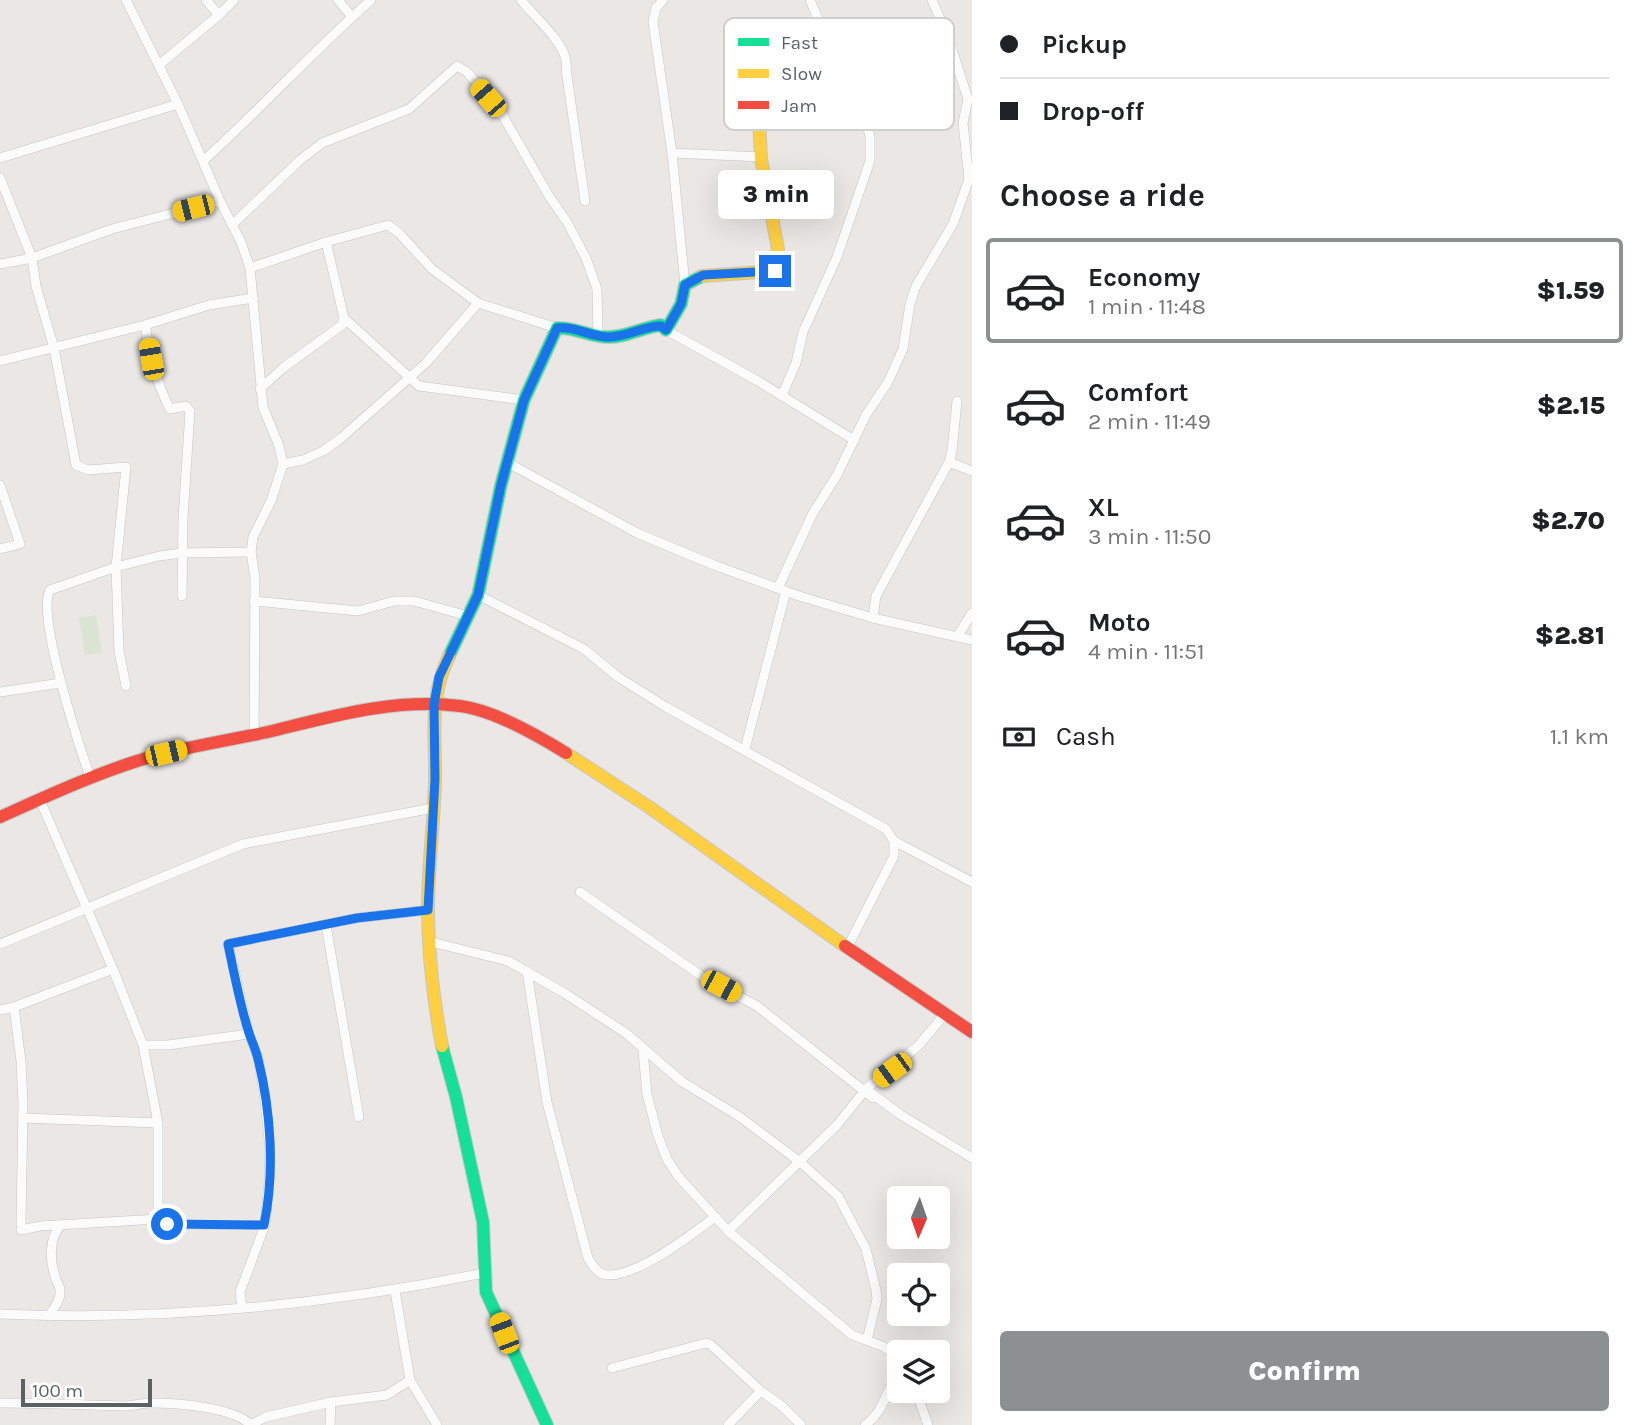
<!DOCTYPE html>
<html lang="en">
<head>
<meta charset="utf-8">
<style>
	body { margin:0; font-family:Karla,sans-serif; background:#f6f6f6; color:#202124; height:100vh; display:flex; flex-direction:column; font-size:26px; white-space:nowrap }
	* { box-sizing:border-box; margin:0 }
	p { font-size:23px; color:#757577 }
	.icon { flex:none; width:38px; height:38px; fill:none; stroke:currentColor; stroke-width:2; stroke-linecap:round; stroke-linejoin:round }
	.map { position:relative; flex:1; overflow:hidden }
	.drawer { display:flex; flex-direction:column; background:#fff; width:665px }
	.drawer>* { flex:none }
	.banner { display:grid; align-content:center; height:154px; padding:0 28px; background:#fff }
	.needle { width:46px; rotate:182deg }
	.fabs { position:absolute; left:887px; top:1186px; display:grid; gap:14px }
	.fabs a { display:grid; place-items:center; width:63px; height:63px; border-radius:7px; background:#fff; box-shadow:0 7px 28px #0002; font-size:35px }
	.scale { position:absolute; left:21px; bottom:18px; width:131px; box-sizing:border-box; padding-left:7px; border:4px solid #5b6162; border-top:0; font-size:19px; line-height:24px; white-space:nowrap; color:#5b6162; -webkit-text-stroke:5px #fff; paint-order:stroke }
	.end { position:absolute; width:32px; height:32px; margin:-16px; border:9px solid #1a73e8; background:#fff; box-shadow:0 0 0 4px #fff }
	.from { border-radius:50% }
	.bubble { position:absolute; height:49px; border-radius:7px; background:#fff; box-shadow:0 7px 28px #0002; font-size:23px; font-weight:800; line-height:49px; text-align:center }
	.car { position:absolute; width:21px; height:42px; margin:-21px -10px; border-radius:9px; box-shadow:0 0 5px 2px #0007; background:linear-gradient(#f5c518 24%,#345 0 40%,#f5c518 0 76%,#345 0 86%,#f5c518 0) }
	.banner b { display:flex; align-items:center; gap:24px; height:66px; font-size:26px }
	.banner b+b { border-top:2px solid #e0e0e0 }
	.banner i { width:18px; height:18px; background:#202124 }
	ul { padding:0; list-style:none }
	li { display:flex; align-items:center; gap:21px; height:105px; margin:0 14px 10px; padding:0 14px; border:4px solid transparent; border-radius:7px }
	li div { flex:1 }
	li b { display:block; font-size:26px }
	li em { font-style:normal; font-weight:800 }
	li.active { border-color:#8d9090 }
	li>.icon { width:63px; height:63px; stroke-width:1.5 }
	h2 { padding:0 28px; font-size:32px; line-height:84px }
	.pay { display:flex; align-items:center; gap:18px; height:77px; padding:0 28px; font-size:26px }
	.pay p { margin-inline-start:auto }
	.button { display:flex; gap:14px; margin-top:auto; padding:14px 28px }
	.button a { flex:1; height:80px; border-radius:7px; background:#8d9090; color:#fff; font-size:28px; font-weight:800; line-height:80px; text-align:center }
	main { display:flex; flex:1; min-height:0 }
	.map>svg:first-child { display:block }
	.green { fill:#dae4d2 }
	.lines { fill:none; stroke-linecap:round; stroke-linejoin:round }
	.street-casing { stroke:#c5c4c4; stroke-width:10 }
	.fast-casing { stroke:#c6c6c6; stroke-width:14 }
	.slow-casing { stroke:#c6c6c6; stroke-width:14 }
	.jam-casing { stroke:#c6c6c6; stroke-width:14 }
	.street { stroke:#fcfbfb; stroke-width:9 }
	.fast { stroke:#16e098; stroke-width:12 }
	.slow { stroke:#ffcf43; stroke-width:12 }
	.jam { stroke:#f24e42; stroke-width:12 }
	.route { stroke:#1a73e8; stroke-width:9 }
	.key { fill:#fff; stroke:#ced0d0; stroke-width:2 }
	.key-label { font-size:19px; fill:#5b6162 }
</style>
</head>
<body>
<main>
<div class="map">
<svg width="972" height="1425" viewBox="0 0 972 1425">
	<rect width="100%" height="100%" fill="#eae7e5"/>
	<!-- green -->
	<path class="green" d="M96,615L102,653L85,655L79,618Z"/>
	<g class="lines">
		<defs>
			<g id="street">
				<path d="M126,0L178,104L220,201L241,242L250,268L263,407L279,446L283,464L271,501L253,537L251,552L255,578L254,735"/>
				<path d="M206,0L219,15"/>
				<path d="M338,0L352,17"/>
				<path d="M521,0C535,18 571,47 566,69L585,201"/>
				<path d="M663,0L656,8L653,22L672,153L685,285"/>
				<path d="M159,65L219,15L234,0"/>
				<path d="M672,153L761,157"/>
				<path d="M0,158L178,104"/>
				<path d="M203,161C261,109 313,51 371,0"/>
				<path d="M0,178L32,258L36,286L54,348L76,465L88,470L126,467L116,567L119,651L126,686"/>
				<path d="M233,224L299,161L322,143L409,109L457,66L467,72L499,109L549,196L567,222L586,258L597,289L598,334"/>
				<path d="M0,264L32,258L112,229L220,201"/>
				<path d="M250,268L326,242L388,225L399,233L432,269L478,303L557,328"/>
				<path d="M344,318L419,386L524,400"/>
				<path d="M145,325C150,354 156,383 170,409L186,406L190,411L183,518L182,596"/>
				<path d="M666,330L758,381L854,440"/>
				<path d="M0,361L145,325L209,305L253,298"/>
				<path d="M260,389L283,368L342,325L344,318L326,242"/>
				<path d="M782,395L796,363L803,332L837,257L870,161V136L864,116L835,58L810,0"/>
				<path d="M949,462L972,471"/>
				<path d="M508,463L637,533L714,565L799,596L873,618L972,640"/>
				<path d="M283,464L303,460L323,451L340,439L426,363L478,303"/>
				<path d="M0,485L20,544L0,549"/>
				<path d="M778,588L813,513L837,475L866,415L888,382L903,349L910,304L916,286L953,224L969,179L963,123L968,99L948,37L932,0"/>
				<path d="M478,595L584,649L618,677L666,707L886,829L894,841V856L847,948"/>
				<path d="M254,601L358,611L394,601H414L468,616"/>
				<path d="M873,618L876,596L949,462L952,451L957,401"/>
				<path d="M957,637L972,613"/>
				<path d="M0,692L61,683"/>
				<path d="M745,749L786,591"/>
				<path d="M90,777C79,745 36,615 50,590L116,567L159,556L182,553L251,552"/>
				<path d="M40,800L113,969L143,1045L158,1123V1219L167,1225H265"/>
				<path d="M894,841L972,882"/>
				<path d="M580,892L703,977L757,1006L873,1098"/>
				<path d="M326,925L359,1117"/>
				<path d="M431,942L508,961L566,994L627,1034L681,1081L740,1117L800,1162L838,1196L866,1249L876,1290L877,1299L867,1340"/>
				<path d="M0,944L243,844L433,808"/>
				<path d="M527,971L547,1102L588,1258C593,1266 598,1275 608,1275C638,1276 691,1235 715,1217"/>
				<path d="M14,1007L21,1061L23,1104L21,1224"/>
				<path d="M0,1010L14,1007L113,969"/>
				<path d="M249,1034L228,944L357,918L428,910"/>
				<path d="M143,1045H168L249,1034L258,1058L264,1092L270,1149L269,1182L265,1225L240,1292L242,1308"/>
				<path d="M643,1051L647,1094L658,1136L667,1159L678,1176L728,1231L852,1335L882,1346L900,1356"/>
				<path d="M871,1093L901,1115L972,1158"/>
				<path d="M23,1118L158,1123"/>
				<path d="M21,1230L40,1226L158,1219"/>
				<path d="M728,1231L837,1125L866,1089L918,1046L945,1014"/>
				<path d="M0,1314C162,1321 325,1305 484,1273"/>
				<path d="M49,1316C54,1308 61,1300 60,1290C60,1286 57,1283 56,1279C50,1262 48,1239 61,1225"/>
				<path d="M612,1368L706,1343L710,1344L761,1391"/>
				<path d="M410,1380L437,1425"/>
				<path d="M916,1391L928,1425"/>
				<path d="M0,1403C42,1403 83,1405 124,1406C133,1406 142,1403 151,1403C177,1403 231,1407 250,1424"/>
				<path d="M250,1425L266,1417L331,1402L387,1395L410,1380L395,1291"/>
				<path d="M330,1425L331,1402"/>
				<path d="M728,1425L761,1391L782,1406L801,1425"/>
				<path d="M865,1425C884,1412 886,1390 900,1371"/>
			</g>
			<g id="fast">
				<path d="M449,656L478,595L501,485L524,400L557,328C574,327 589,336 606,337C625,338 643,327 661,325L666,330L681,304L685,285L702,276"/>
				<path d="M442,1046L456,1097L483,1222L486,1292L547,1425"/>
			</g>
			<g id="slow">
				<path d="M702,276L775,271L778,249L761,159L757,72"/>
				<path d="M566,753L649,807L845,946"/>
				<path d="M442,1046C434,1002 428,954 428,909C428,866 434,823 435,781C436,734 428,700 449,656"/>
			</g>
			<g id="jam">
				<path d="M0,817C45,797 90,776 137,761C181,747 227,741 272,731C333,716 395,698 460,706C493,710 537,735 566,753"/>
				<path d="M845,946L972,1032"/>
			</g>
		</defs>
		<!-- street casing -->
		<use href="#street" class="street-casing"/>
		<!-- fast casing -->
		<use href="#fast" class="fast-casing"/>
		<!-- slow casing -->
		<use href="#slow" class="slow-casing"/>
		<!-- jam casing -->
		<use href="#jam" class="jam-casing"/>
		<!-- street -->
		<use href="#street" class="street"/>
		<!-- fast -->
		<use href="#fast" class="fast"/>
		<!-- slow -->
		<use href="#slow" class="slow"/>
		<!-- jam -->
		<use href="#jam" class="jam"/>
	</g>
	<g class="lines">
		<!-- route -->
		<path class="route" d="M167,1224L264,1225C275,1172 271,1111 258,1059C256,1050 252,1042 249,1033C240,1005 234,973 228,944L357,918L428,910L435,779L434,704L439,677L478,595L501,485L524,400L557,328C575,326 589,336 606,337C626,338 642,326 661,326L666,330L681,304L685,285L703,275L775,271"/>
	</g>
	<!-- legend -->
	<rect x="724" y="18" width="230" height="112" rx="10" class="key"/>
	<rect x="738" y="38" width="31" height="8" fill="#16e098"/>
	<rect x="738" y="69" width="31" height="9" fill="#ffcf43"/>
	<rect x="738" y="101" width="31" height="8" fill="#f24e42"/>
	<g class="key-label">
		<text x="781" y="49">Fast</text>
		<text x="781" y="80">Slow</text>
		<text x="781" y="112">Jam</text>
	</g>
</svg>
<div class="fabs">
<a><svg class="needle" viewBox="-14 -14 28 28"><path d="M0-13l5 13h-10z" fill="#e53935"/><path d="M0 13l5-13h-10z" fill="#757577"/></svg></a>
<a><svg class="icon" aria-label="locate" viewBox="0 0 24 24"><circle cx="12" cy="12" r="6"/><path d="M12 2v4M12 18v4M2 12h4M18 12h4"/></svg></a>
<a><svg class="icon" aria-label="layers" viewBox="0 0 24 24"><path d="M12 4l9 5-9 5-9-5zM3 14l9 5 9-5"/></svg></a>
</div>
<div class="scale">100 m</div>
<i class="end from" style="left:167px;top:1224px"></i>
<i class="end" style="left:775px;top:271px"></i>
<div class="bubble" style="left:718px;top:170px;width:116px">3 min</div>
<i class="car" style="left:488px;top:98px;rotate:319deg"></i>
<i class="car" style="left:193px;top:208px;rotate:256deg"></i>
<i class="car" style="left:151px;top:359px;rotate:350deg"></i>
<i class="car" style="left:166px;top:753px;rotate:77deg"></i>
<i class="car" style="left:721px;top:986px;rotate:118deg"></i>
<i class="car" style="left:892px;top:1070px;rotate:234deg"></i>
<i class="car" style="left:504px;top:1333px;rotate:339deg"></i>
</div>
<section class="drawer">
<div class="banner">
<b><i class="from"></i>Pickup</b>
<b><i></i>Drop-off</b>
</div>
<h2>Choose a ride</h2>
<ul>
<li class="active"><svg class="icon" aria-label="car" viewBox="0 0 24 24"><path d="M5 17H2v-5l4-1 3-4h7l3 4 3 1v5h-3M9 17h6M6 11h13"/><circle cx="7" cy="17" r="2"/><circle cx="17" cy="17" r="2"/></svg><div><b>Economy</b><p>1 min · 11:48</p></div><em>$1.59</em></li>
<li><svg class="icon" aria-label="car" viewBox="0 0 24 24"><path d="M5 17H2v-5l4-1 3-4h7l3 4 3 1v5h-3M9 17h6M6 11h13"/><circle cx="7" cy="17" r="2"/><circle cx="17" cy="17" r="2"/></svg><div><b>Comfort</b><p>2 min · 11:49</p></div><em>$2.15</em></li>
<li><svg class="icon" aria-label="car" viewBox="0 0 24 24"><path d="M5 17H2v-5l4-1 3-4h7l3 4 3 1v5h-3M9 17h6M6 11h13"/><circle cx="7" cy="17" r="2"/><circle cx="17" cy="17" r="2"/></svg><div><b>XL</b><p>3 min · 11:50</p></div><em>$2.70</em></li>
<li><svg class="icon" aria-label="car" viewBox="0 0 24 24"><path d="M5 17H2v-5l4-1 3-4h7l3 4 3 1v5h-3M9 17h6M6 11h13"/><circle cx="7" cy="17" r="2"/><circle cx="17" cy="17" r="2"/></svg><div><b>Moto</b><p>4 min · 11:51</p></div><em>$2.81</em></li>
</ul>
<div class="pay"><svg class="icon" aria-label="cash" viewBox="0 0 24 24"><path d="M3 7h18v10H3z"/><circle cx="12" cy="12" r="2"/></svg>Cash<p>1.1 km</p></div>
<div class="button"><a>Confirm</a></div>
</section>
</main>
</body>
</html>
